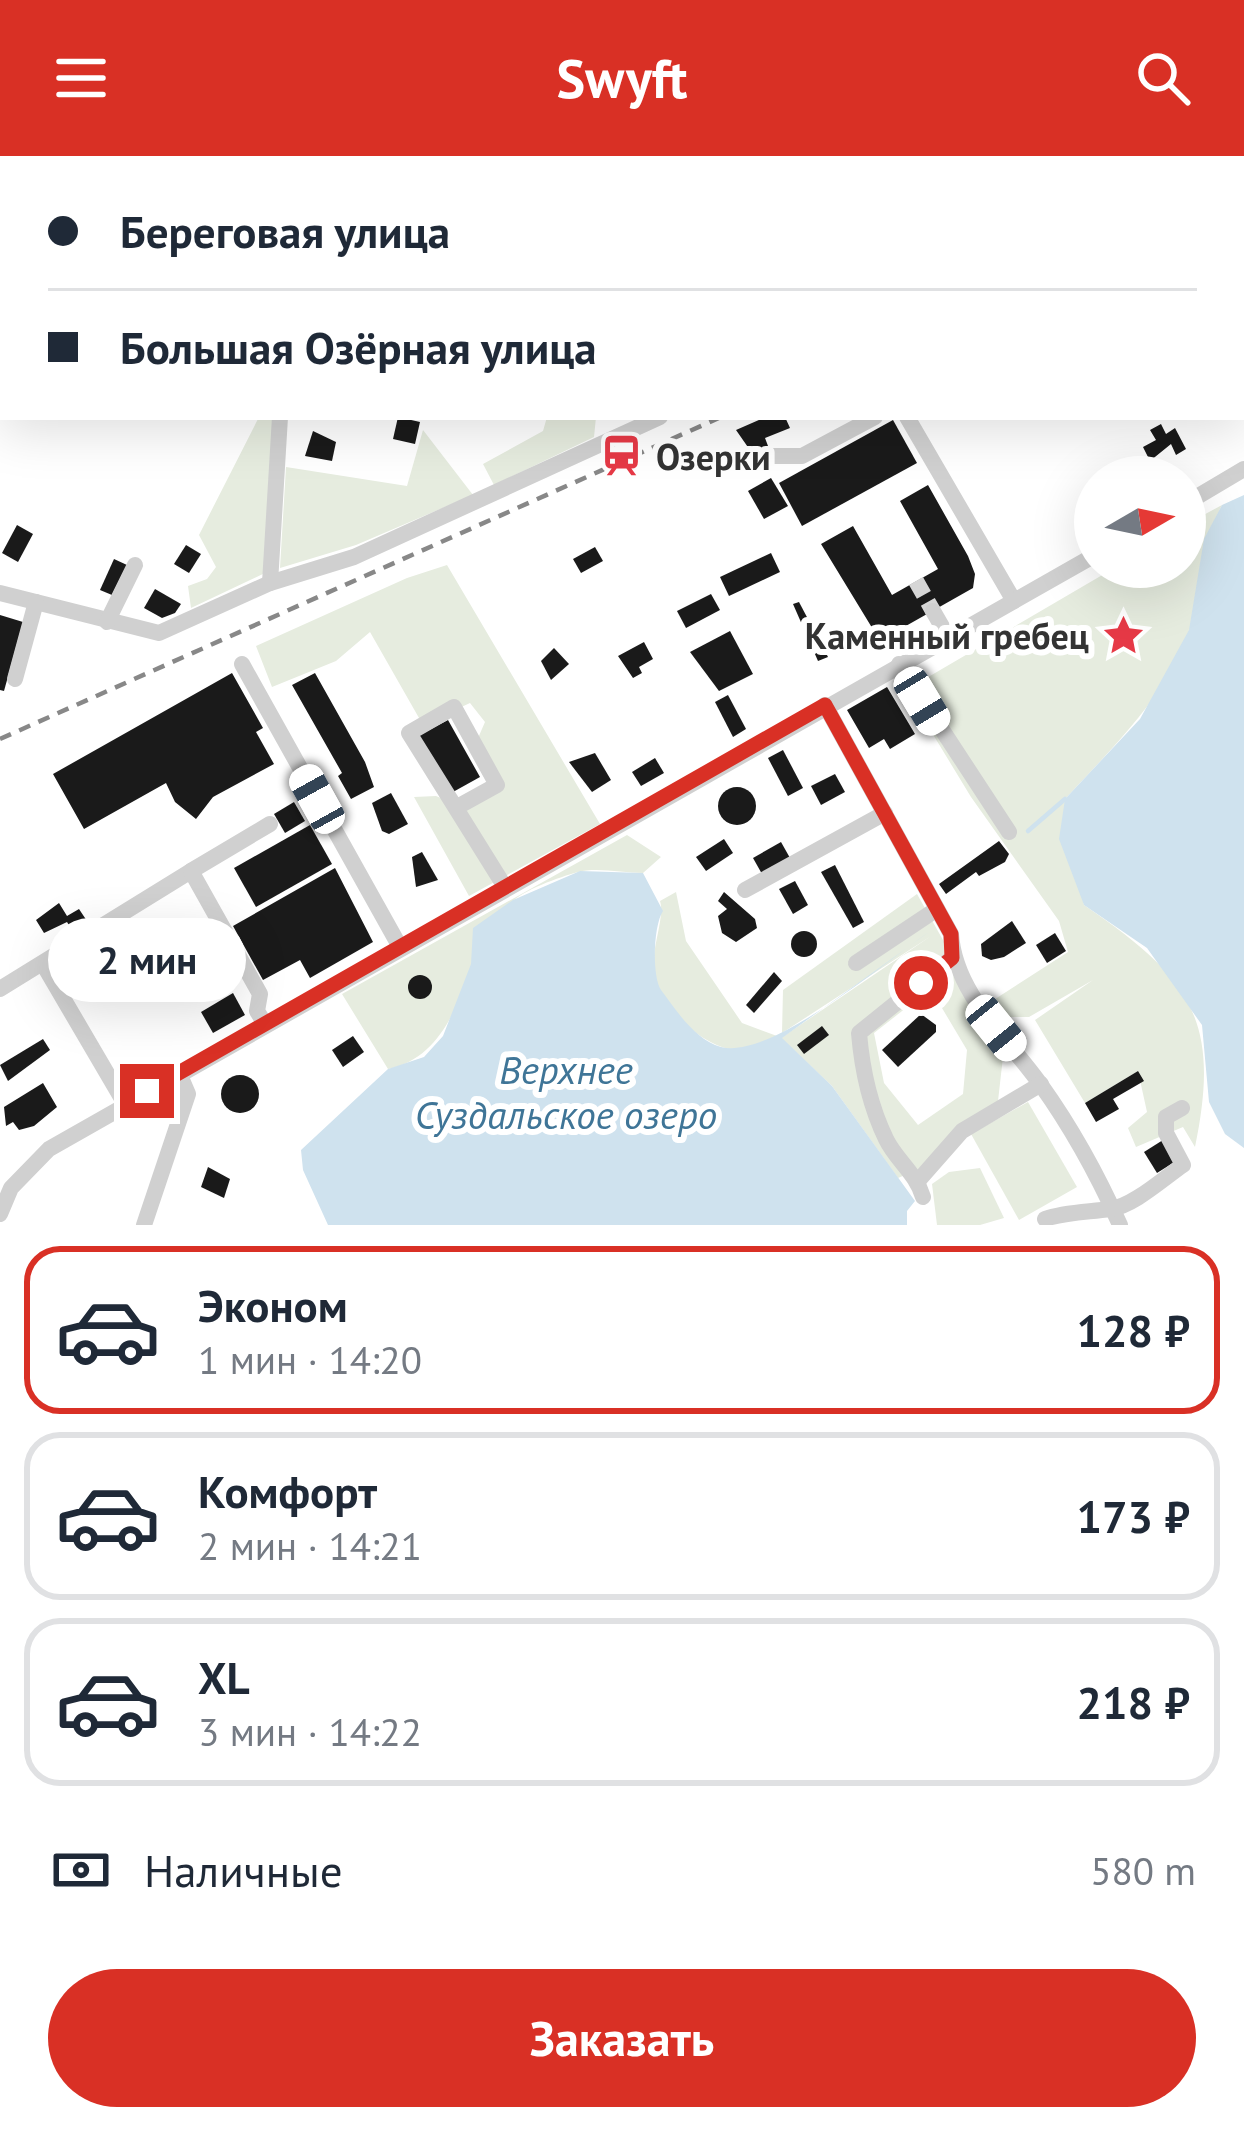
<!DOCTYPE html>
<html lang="ru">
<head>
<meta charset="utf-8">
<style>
	body { margin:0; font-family:"PT Sans",sans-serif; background:#f6f6f7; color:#1f2937; height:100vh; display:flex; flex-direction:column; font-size:45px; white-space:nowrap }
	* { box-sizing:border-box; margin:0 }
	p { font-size:39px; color:#747a83 }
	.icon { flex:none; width:66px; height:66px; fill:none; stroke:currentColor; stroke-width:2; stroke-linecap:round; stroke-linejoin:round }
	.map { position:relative; height:1069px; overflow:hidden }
	.details { display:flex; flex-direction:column; background:#fff; flex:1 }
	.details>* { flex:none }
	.banner { position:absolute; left:0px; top:0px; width:1245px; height:264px; box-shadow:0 12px 48px #0002; display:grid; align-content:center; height:264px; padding:0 48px; background:#fff }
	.needle { width:78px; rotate:81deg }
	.fabs { position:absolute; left:1074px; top:300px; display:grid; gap:24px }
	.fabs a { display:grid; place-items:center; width:132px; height:132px; border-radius:50%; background:#fff; box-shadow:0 12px 48px #0002; font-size:60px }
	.end { position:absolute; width:54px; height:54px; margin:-27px; border:15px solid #d93025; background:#fff; box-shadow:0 0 0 6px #fff }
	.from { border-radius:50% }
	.bubble { position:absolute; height:84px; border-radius:42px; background:#fff; box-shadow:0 12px 48px #0002; font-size:39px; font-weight:600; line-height:84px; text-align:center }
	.car { position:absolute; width:36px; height:72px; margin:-36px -18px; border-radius:15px; box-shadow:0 0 9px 3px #0007; background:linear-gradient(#fff 24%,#345 0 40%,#fff 0 76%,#345 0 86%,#fff 0) }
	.banner b { display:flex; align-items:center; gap:42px; height:114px; font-size:45px }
	.banner b+b { border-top:3px solid #e0e1e3 }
	.banner i { width:30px; height:30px; background:#1f2937 }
	ul { padding:21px 0 0; list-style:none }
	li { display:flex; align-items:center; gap:36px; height:168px; margin:0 24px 18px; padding:0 24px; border:6px solid #e0e1e3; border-radius:36px }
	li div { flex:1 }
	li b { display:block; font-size:45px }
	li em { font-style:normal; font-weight:600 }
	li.selected { border-color:#d93025 }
	li>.icon { width:108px; height:108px; stroke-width:1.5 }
	.pay { display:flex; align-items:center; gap:30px; height:132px; padding:0 48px; font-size:45px }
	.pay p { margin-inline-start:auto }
	.primary-button { display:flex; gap:24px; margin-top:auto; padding:24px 48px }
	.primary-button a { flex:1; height:138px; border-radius:72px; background:#d93025; color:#fff; font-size:48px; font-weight:600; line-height:138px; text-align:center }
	header { display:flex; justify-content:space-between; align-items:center; height:156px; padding:0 48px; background:#d93025; color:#fff; font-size:54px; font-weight:600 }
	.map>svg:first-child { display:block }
	.green { fill:#e6ecdf; fill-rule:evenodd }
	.water { fill:#cfe2ee }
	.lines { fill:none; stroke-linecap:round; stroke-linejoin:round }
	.stream { stroke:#cfe2ee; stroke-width:4.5 }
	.building { fill:#1a1a1a }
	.minor-tunnel { stroke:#d6d6d6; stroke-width:16; stroke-dasharray:16 8; stroke-linecap:butt }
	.minor { stroke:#d0d0d0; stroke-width:16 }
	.rail { stroke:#888; stroke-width:4.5; stroke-dasharray:12 9; stroke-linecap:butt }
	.route { stroke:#d93025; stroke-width:15 }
	.labels { text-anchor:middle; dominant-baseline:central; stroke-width:12; stroke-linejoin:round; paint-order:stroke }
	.poi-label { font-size:36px; font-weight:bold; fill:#333; stroke:#fff; text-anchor:start }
	.water-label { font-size:39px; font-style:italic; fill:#3f7597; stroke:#fff }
</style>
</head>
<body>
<header><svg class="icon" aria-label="menu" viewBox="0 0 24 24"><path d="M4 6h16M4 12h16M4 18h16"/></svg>Swyft<svg class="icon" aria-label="search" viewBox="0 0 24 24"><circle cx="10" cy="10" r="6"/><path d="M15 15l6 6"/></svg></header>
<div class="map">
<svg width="1244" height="1069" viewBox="0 0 1244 1069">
	<rect width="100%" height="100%" fill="#fff"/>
	<!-- green -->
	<g class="green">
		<path d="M259,261H274L265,417L191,452L188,430L207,423L216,411L199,379Z"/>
		<path d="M547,261H596L594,281L494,329L483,308L543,275Z"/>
		<path d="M423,274L473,339L356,389L280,412L286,311L407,330Z"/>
		<path d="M1222,349C1199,393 1204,428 1190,473C1168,539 1111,593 1065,643L1084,749C1189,821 1222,862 1195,991L1183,971L1136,991L1128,972L1147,956L1138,915L1085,947L1035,864L1093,824L1029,861H999L989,847L1068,796L1059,765L971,641L906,534L1116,411H1185V369Z"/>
		<path d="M447,409L600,668L469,740L414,641L436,640L460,650L497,629L475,589L485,566L470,547L423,569L370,476L336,505L272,531L256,490L407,422Z"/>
		<path d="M627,679L661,701L643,717C623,717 597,711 578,716C560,721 522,734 510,748C462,803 462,898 388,913L342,838Z"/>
		<path d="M676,736L686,785L742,867L777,880C767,885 754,893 742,894C709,896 668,858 656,828C646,802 666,764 660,745Z"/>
		<path d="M917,738L1004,892L998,945L917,1014L898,1022L832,930L781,882L931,780L782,877L783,834ZM911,848L942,852L967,894L963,938L918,969L884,927L874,877Z"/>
		<path d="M1028,946L1077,1031L1019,1064L971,978Z"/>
		<path d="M980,1012L1004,1062L980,1069H937L932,1028L949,1016Z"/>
	</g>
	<!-- water -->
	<g class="water">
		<path d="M1244,339V992L1225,978L1209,946L1202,869L1147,792L1084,749L1059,683L1065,643L1140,563L1189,474L1204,383L1222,349Z"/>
		<path d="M580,715L643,717L663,755C653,770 652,821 661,834C676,854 695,884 721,891C771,904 885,806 929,776L782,882L832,930L915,1045L907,1055V1069H328L303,1014L301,994L388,913L424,901L443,880L471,808L473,772L513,744Z"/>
	</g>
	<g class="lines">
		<!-- stream -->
		<path class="stream" d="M1028,675L1065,643"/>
	</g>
	<!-- building -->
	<g class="building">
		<path d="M398,261L420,266L415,288L393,283Z"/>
		<path d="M766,261H785L790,272L765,282L768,290L752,297L736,274Z"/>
		<path d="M893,264L917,307L802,370L779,327Z"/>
		<path d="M1161,268L1166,278L1175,272L1186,293L1176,299L1171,288L1150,305L1143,291L1156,284L1150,274Z"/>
		<path d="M313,275L336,286L332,305L305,300Z"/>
		<path d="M771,322L788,350L764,363L748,335Z"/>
		<path d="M928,329L968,400L975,418L973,432L897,475H874L821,388L853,370L892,439L938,413L900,345Z"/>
		<path d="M17,369L33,378L18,406L2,397Z"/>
		<path d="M186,389L201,398L189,417L174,408Z"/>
		<path d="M595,391L603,405L581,417L573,403Z"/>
		<path d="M771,397L780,416L729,440L720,421Z"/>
		<path d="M114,403L127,409L112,439L100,434Z"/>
		<path d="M155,433L181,448L175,457L162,462L144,452Z"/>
		<path d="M711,438L720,454L686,472L677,455Z"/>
		<path d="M799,446L828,501L818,505L793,448Z"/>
		<path d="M0,459L23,466L4,535L0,534Z"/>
		<path d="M730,475L753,518L719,535L690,496Z"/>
		<path d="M644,486L653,503L639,511L642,517L633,522L618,500Z"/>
		<path d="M554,492L569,508L551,524L541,505Z"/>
		<path d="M232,517L263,572L256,576L274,608L213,641L196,663L175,646L166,627L84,673L53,618Z"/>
		<path d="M315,517L365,606L374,631L351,643L338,620L342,617L292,529Z"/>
		<path d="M887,531L915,578L890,593L884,583L869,592L847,554Z"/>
		<path d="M728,539L746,573L733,581L715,546Z"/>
		<path d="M448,564L480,621L453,636L418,580Z"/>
		<path d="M783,594L803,632L788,640L768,602Z"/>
		<path d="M595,597L611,624L592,636L569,606Z"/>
		<path d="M655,602L664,617L641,630L632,616Z"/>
		<path d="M835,618L845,636L821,649L811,630Z"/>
		<circle cx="737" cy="650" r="19"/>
		<path d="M391,637L408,668L389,678L382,675L372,647Z"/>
		<path d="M294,646L305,665L285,677L274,658Z"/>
		<path d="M310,669L332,708L256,751L234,712Z"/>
		<path d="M724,683L733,697L706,715L696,701Z"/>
		<path d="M999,685L1009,698L1005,706L979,720L976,716L946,738L939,728Z"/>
		<path d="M781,686L790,702L762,718L753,702Z"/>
		<path d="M422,696L438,724L416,731L412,701Z"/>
		<path d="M835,709L864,766L853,772L821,716Z"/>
		<path d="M335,712L373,786L310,822L300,804L263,824L233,770Z"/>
		<path d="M795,725L808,749L793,758L779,733Z"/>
		<path d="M724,736L755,763L757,772L736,786L722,777L718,760L727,753L718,745Z"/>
		<path d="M59,747L67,760L79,753L89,768L74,777L67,766L44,777L36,764Z"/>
		<path d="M1012,765L1026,787L1004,801L991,804L982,800L981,788Z"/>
		<circle cx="804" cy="788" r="13"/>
		<path d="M1055,777L1066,795L1047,807L1036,789Z"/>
		<path d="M774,816L782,825L754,857L746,849Z"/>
		<circle cx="420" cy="831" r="12"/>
		<path d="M233,837L245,859L213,877L201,856Z"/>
		<path d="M921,858L936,869V876L898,911L882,894Z"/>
		<path d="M822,870L829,879L804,898L797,889Z"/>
		<path d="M353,880L364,896L343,911L332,894Z"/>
		<path d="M43,883L50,894L8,925L0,909Z"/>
		<path d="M1138,915L1144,925L1113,943L1119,953L1096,966L1085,947Z"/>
		<circle cx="240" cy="938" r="19"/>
		<path d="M43,927L57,951L34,970L19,974L13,966L6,970L4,951Z"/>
		<path d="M1163,984L1176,1005L1157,1017L1144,996Z"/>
		<path d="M208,1011L230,1023L224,1042L201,1031Z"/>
	</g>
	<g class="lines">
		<!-- minor-tunnel -->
		<path class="minor-tunnel" d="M916,425L933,455"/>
		<!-- minor -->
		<g class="minor">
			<path d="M85,0L96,3"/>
			<path d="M272,0L283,3"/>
			<path d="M365,3L367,0"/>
			<path d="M630,3L631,0"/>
			<path d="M1198,3L1203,0"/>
			<path d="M1242,82L1244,86"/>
			<path d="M0,95L3,96"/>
			<path d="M0,178L3,179"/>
			<path d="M907,261L1014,445"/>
			<path d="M762,300H802L875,261"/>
			<path d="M1185,348L1244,313"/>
			<path d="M270,427L280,261"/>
			<path d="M0,437L159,477L270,427L354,401L660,261"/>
			<path d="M933,455L948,481"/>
			<path d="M107,466L135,409"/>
			<path d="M242,508L400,791"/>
			<path d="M899,508L1009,676"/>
			<path d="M15,523L36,446"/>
			<path d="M825,549L951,778C955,838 1007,881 1041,929C1071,971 1099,1022 1120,1069"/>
			<path d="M459,650L497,629L454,551L409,577L505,731"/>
			<path d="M745,734L885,657"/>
			<path d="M856,807L937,753"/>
			<path d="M43,808L125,948"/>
			<path d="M0,833L191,715"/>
			<path d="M265,868L257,855L260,838L191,715L270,668"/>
			<path d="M918,1025L962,975L1041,928"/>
			<path d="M923,1041C916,1017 896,1004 886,983C870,950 862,913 859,877L952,802"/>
			<path d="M0,1058L11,1032L49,993L1095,399"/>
			<path d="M1045,1063C1064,1056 1089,1056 1110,1053C1132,1051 1164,1022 1183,1009L1166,977V961L1182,952"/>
			<path d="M144,1069L188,938L179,917"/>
		</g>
		<!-- rail -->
		<g class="rail">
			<path d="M1242,20L1244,19"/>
			<path d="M0,583L721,261"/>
		</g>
	</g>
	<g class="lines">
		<!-- route -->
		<path class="route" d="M147,935L825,549L951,778L952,802L921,827"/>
	</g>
	<!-- icons -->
	<defs>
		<symbol id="station-bare" viewBox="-9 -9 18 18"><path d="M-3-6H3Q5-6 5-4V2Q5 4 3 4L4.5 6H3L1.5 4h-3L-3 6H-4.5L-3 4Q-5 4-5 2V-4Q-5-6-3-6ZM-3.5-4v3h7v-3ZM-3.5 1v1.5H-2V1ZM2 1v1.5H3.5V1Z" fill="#e63946" stroke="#fff" stroke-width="2.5" paint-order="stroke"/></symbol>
		<symbol id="sight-bare" viewBox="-9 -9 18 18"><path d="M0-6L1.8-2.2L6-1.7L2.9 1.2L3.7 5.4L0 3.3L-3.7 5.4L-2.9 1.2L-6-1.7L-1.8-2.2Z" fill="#e63946" stroke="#fff" stroke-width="2.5" paint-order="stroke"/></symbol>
	</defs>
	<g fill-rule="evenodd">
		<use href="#station-bare" x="592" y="270" width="59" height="59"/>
		<use href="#sight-bare" x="1094" y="450" width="59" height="59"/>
	</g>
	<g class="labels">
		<!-- poi labels -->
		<g class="poi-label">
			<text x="656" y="300">Озерки</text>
			<text x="1089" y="479" text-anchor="end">Каменный гребец</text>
		</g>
		<!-- water labels -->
		<g class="water-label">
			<text x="566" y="913">Верхнее<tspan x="566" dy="45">Суздальское озеро</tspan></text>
		</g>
	</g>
</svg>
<div class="fabs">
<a><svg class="needle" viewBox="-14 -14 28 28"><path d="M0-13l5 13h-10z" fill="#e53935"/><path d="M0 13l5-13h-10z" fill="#747a83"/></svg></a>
</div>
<i class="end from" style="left:921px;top:827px"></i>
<i class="end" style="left:147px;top:935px"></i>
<div class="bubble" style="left:48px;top:762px;width:198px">2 мин</div>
<i class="car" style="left:922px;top:545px;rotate:149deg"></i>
<i class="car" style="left:317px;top:643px;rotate:331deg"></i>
<i class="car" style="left:996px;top:872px;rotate:141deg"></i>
<div class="banner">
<b><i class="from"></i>Береговая улица</b>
<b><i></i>Большая Озёрная улица</b>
</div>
</div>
<section class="details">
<ul>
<li class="selected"><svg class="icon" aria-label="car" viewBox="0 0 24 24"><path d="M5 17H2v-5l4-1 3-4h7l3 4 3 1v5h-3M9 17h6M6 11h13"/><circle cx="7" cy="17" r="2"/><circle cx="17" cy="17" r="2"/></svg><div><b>Эконом</b><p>1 мин · 14:20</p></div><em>128 ₽</em></li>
<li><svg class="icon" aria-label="car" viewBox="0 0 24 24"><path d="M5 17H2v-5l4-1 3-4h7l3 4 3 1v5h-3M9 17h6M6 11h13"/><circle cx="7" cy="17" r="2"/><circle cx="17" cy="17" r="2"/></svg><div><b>Комфорт</b><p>2 мин · 14:21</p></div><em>173 ₽</em></li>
<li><svg class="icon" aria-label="car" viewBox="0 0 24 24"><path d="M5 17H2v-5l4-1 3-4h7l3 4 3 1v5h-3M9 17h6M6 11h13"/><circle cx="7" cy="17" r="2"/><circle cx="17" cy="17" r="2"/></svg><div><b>XL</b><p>3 мин · 14:22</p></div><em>218 ₽</em></li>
</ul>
<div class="pay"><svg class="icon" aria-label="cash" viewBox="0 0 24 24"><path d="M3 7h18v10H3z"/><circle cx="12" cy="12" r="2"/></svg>Наличные<p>580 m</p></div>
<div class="primary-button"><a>Заказать</a></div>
</section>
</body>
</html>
